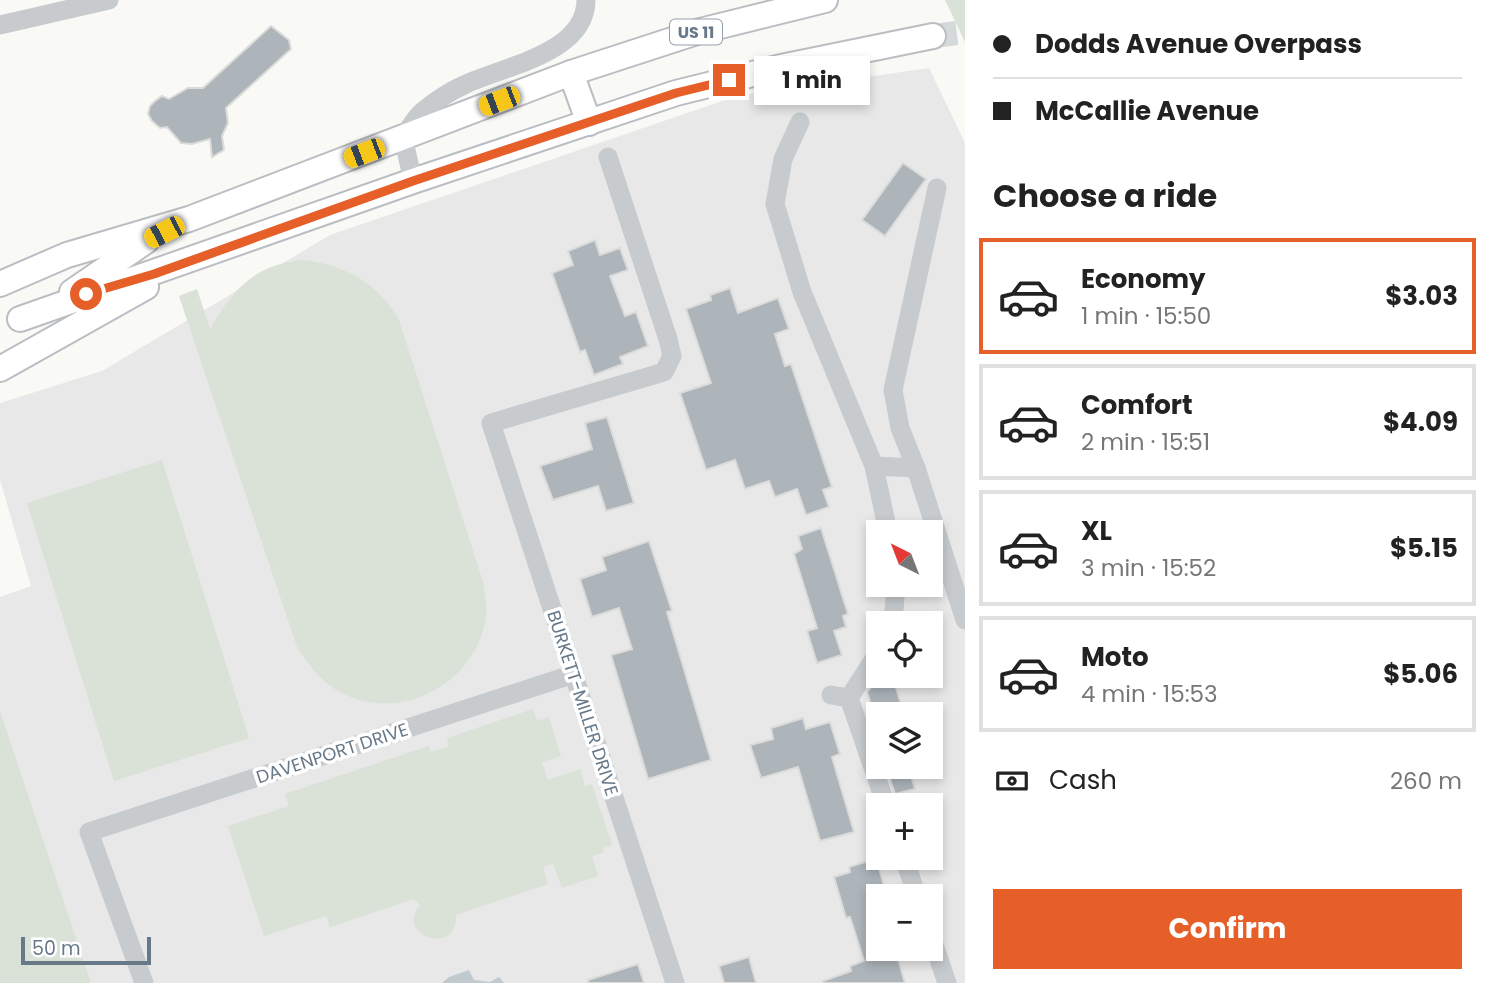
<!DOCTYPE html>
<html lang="en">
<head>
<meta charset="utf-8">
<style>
	body { margin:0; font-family:Poppins,sans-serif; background:#f2f2f2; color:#222; height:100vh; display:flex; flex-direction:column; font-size:26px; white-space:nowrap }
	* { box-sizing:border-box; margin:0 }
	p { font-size:23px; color:#767676 }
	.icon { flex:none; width:38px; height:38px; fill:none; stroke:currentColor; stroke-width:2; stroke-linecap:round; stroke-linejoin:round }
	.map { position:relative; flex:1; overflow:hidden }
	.drawer { display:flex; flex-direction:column; background:#fff; width:525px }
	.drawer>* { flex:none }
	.banner { display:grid; align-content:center; height:154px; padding:0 28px; background:#fff }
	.needle { width:46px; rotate:318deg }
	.fabs { position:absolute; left:866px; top:520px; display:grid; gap:14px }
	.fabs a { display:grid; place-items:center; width:77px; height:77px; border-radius:0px; background:#fff; box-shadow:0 4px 10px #0003; font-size:35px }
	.scale { position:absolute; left:21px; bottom:18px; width:130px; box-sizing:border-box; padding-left:7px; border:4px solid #677888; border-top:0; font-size:19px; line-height:24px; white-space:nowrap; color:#677888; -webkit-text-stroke:5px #fff; paint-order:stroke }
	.end { position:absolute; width:32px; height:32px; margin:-16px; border:9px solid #e65f29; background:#fff; box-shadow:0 0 0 4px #fff }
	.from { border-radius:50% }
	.bubble { position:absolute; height:49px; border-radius:0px; background:#fff; box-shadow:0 4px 10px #0003; font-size:23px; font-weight:700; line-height:49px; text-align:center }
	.car { position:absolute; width:21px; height:42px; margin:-21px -10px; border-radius:9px; box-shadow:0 0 5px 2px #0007; background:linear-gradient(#f5c518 24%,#345 0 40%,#f5c518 0 76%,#345 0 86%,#f5c518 0) }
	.banner b { display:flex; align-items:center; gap:24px; height:66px; font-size:26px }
	.banner b+b { border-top:2px solid #e0e0e0 }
	.banner i { width:18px; height:18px; background:#222 }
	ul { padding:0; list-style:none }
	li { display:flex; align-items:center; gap:21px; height:116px; margin:0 14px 10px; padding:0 14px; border:4px solid #e0e0e0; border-radius:0px }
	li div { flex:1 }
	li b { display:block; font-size:26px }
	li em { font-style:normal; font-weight:700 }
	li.on { border-color:#e65f29 }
	li>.icon { width:63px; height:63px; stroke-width:1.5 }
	h2 { padding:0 28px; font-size:32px; line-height:84px }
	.pay { display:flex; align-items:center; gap:18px; height:77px; padding:0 28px; font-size:26px }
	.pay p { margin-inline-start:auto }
	.button { display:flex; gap:14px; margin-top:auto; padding:14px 28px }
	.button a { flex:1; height:80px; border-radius:0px; background:#e65f29; color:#fff; font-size:28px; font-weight:700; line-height:80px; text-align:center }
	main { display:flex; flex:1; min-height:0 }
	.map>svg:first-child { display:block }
	.built { fill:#e7e8e7; fill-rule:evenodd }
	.green { fill:#dae1d7 }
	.water { fill:#c1cacf }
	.building { fill:#adb5bb; stroke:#dbdbd9; stroke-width:2 }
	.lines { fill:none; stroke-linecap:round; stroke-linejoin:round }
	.major-tunnel { stroke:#d4d9da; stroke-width:24; stroke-dasharray:24 12; stroke-linecap:butt }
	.major-casing { stroke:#babec2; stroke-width:28 }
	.minor { stroke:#c7cbce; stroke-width:19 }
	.major { stroke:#fff; stroke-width:24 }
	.route { stroke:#e65f29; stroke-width:9 }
	.labels { text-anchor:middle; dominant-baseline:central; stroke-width:7; stroke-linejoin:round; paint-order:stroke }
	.shield { fill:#fff; stroke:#95a0ac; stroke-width:2 }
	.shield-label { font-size:16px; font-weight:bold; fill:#677888 }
	.street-label { font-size:18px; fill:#677888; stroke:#fff }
</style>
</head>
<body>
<main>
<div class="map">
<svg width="965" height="983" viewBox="0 0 965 983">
	<rect width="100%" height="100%" fill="#f9f9f6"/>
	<!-- built -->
	<path class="built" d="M929,68L965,143V983H0V597L31,586L0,480V403L102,371L330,235L737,96ZM878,532H931V584H878ZM878,623H931V676H878ZM878,714H931V766H878ZM878,805H931V858H878ZM878,896H931V948H878Z"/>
	<!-- green -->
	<g class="green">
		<path d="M945,0H965V42Z"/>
		<path d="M304,260C345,265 378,283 399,320L483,582C484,592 487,603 486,614C485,633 475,653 463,667C429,706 370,717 328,684C315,674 306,660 297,647L179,296L197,289L210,329C233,289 255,264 304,260Z"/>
		<path d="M162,460L249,738L114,781L27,503Z"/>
		<path d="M533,709L537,721L549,717L561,756L542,762L548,780L580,769L585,786L592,784L612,845L603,848L604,852L592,856L598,876L562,888L553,864L543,867L548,884L456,915C458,957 394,936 420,905L414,899L330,927L326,916L264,936L228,826L289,806L285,794L429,746L431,752L449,746L447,738Z"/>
		<path d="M0,711L91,983H0Z"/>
	</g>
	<!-- water -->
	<path class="water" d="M469,970L474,980L490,982L499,977L504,983H442L449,977Z"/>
	<!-- building -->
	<g class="building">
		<path d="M271,26L289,40L291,49L226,108L228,123L222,136L224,150L212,157L210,139L192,144L181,143L167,127L160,128L152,121L148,114L150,106L155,101L162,96L169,99L188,88H203Z"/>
		<path d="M903,163L926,179L885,236L862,220Z"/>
		<path d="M595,240L600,255L620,248L628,270L610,276L625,316L636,312L648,346L620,357L623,364L594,375L585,350L580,352L552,273L573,265L568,251Z"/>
		<path d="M730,288L738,313L778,298L789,329L775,334L785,366L791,364L832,487L823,490L829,507L806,515L797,489L775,497L769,481L745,489L735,460L706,470L680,393L711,383L686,309L711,300L710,295Z"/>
		<path d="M607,417L634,503L606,511L598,486L553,500L540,466L592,449L585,423Z"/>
		<path d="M821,528L848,614L843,616L846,627L834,631L842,655L817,663L807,631L817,628L794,554L802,549L798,536Z"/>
		<path d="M649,541L672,611L667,612L711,760L648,779L611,655L632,649L619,608L592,617L580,579L606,570L602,557Z"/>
		<path d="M893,678L904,714H874L867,692L871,687Z"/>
		<path d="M803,718L806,729L830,722L840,754L832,757L854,832L820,841L798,767L761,778L750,745L773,739L771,728Z"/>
		<path d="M908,766L915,789L895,794L886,767Z"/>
		<path d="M868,861L870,868L878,865L887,896H878V948H895L905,983H823V981L851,971L850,966L864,961L850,917L846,918L834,877L850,872L849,867Z"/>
		<path d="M749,957L756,983H724L719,966Z"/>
		<path d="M638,964L644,983H588V980Z"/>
	</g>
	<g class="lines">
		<!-- major-tunnel -->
		<path class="major-tunnel" d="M933,36L965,32"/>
		<defs>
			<g id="major">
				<path d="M571,73L589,123"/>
				<path d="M0,284L67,255L189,219L571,73L700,31L825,0"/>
				<path d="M72,292L146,241"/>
				<path d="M20,319L413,181L676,93L781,67L933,36"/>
				<path d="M0,369L146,287"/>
			</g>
		</defs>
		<!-- major casing -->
		<use href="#major" class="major-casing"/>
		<!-- minor -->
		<g class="minor">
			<path d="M0,25L109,0"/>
			<path d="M800,122L783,159L775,204L802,292L874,466L888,532"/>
			<path d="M608,157L668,339L672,356L664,372L491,423L675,983"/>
			<path d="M413,181L403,137C409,129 415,118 423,111C434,102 451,91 464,85C503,66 586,54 586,0"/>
			<path d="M937,188L893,390L900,428L916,468L965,620"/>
			<path d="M874,466L916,468"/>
			<path d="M893,623L896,584"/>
			<path d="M831,695L849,698L886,805"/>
			<path d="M849,698L878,653"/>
			<path d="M904,858L917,896"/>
			<path d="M931,936L947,983"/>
			<path d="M144,983L89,832L574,674"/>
		</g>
		<!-- major -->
		<use href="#major" class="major"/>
	</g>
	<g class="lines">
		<!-- route -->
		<path class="route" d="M86,294L154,274L413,181L676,93L729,80"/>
	</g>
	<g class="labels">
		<!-- shield labels -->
		<rect class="shield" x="670" y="19.5" width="52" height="25" rx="5"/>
		<g class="shield-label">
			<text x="696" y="32">US 11</text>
		</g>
		<!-- street labels -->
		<g class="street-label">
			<text transform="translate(583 703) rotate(72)">BURKETT-MILLER DRIVE</text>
			<text transform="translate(332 753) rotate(-18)">DAVENPORT DRIVE</text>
		</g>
	</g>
</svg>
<div class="fabs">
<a><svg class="needle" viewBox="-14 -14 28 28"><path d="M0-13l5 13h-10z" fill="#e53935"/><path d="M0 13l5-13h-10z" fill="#767676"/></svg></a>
<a><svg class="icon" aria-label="locate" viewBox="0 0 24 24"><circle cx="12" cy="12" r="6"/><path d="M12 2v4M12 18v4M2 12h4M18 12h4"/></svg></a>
<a><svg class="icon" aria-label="layers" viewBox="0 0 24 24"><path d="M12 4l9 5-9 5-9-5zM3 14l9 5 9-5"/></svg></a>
<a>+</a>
<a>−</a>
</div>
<div class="scale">50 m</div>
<i class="end from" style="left:86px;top:294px"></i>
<i class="end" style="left:729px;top:80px"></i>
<div class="bubble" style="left:754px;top:56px;width:116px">1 min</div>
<i class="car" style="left:499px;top:101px;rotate:249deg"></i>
<i class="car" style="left:364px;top:153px;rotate:249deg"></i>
<i class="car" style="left:164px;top:232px;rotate:243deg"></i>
</div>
<section class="drawer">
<div class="banner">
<b><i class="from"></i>Dodds Avenue Overpass</b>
<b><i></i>McCallie Avenue</b>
</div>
<h2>Choose a ride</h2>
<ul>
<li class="on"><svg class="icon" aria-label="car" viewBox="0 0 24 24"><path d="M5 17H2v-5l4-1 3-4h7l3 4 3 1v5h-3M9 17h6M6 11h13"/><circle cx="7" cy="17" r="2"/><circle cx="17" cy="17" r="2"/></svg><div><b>Economy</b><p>1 min · 15:50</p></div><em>$3.03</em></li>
<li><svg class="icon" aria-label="car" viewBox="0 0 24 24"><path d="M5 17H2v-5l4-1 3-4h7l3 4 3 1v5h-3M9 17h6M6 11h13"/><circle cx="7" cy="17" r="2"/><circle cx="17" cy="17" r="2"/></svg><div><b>Comfort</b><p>2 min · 15:51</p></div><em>$4.09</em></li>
<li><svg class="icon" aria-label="car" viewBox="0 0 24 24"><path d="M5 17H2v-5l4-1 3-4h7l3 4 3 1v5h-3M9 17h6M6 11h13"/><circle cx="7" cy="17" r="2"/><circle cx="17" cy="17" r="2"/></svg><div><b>XL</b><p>3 min · 15:52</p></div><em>$5.15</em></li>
<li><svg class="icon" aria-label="car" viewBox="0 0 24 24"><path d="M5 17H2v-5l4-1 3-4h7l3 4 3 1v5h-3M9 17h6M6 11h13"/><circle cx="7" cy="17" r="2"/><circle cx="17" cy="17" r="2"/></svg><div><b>Moto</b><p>4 min · 15:53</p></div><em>$5.06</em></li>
</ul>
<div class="pay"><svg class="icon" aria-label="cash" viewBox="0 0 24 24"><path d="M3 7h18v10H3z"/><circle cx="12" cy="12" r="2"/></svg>Cash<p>260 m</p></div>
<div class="button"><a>Confirm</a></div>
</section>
</main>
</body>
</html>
